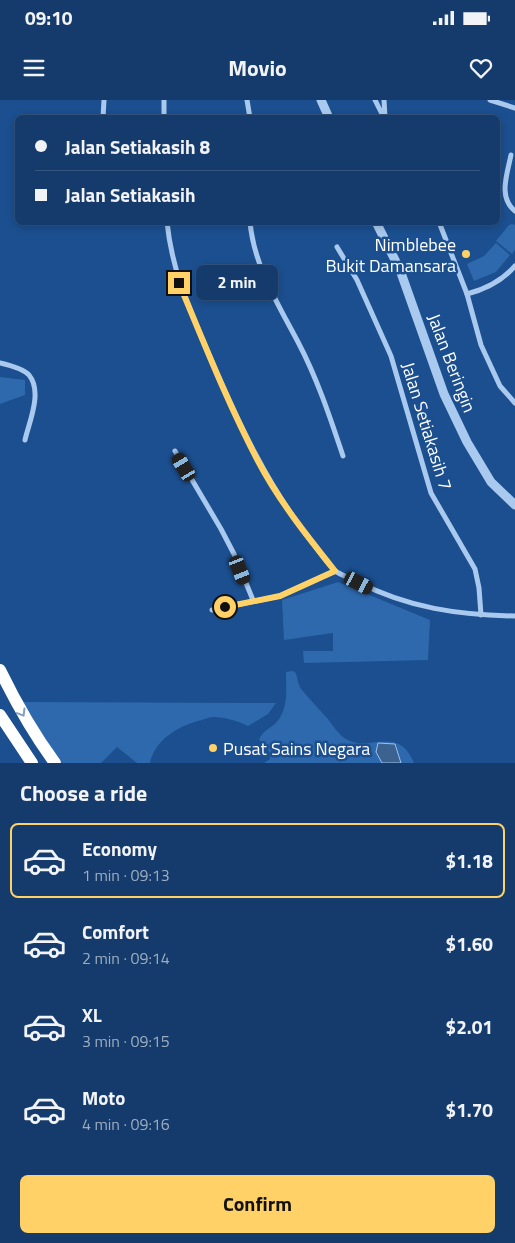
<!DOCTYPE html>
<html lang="en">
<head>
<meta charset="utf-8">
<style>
	body { margin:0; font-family:"Titillium Web",sans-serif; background:#214673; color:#f1f3f6; height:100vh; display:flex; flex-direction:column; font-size:19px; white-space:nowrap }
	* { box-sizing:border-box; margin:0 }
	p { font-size:16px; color:#9dadc1 }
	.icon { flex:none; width:28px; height:28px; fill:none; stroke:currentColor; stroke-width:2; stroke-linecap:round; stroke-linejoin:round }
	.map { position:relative; height:663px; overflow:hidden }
	.details { display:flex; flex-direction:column; background:#143b6b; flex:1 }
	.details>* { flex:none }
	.guide { position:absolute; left:15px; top:15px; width:485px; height:110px; border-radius:8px; box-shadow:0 2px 8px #0003,0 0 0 1px #33557e; display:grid; align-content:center; height:110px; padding:0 20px; background:#143b6b }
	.end { position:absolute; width:22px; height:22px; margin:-11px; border:6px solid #ffd166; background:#111; box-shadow:0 0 0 2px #111 }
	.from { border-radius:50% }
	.bubble { position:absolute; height:35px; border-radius:8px; background:#143b6b; box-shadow:0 2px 8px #0003,0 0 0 1px #33557e; font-size:16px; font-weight:700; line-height:35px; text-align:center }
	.car { position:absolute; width:15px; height:30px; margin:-15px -8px; border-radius:6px; box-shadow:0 0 4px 1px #0007; background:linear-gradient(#222 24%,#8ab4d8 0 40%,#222 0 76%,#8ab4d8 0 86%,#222 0) }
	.guide b { display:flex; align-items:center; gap:18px; height:48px; font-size:19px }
	.guide b+b { border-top:1px solid #33557e }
	.guide i { width:12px; height:12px; background:#f1f3f6 }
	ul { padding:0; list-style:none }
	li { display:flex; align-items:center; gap:15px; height:75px; margin:0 10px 8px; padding:0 10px; border:2px solid transparent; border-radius:8px }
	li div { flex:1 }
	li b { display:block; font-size:19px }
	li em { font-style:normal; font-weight:700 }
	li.active { border-color:#ffd166 }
	li>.icon { width:45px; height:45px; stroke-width:1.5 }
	h2 { padding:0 20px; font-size:22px; line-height:60px }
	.button { display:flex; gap:10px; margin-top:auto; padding:10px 20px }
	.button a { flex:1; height:58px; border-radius:8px; background:#ffd166; color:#111; font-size:20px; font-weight:700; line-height:58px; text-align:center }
	.status { display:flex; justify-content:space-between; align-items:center; height:35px; padding:0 25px; background:#143b6b; direction:ltr }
	.status svg { height:14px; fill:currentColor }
	header { display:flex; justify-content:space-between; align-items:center; height:65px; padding:0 20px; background:#143b6b; font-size:22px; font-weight:700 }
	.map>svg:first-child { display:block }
	.green { fill:#2e69ad }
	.water { fill:#3c6290; stroke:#9cc4f0 }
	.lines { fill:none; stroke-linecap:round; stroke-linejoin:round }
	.minor { stroke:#a9c9ee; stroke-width:5 }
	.tertiary { stroke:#a9c9ee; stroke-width:9 }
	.motorway { stroke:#fff; stroke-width:12 }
	.oneway { stroke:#829ec1 }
	.route { stroke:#ffd166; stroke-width:6 }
	.poi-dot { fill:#ffd166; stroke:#1b4f8f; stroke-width:2 }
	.labels { text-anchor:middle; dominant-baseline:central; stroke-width:5; stroke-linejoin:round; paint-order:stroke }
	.poi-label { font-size:18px; fill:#fff; stroke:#1b4f8f; text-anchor:end }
	.street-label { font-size:18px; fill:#fff; stroke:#1b4f8f }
</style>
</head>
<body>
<div class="status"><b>09:10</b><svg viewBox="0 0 49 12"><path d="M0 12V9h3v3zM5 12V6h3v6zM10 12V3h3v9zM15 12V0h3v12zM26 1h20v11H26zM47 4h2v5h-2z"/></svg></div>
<header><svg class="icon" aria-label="menu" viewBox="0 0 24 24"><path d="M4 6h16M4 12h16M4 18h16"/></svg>Movio<svg class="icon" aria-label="heart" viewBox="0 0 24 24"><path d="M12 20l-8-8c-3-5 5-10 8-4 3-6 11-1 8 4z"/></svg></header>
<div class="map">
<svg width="515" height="663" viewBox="0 0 515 663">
	<rect width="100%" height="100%" fill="#1b4f8f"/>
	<!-- green -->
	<g class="green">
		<path d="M512,124L515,125V150L512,154L496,141L509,125Z"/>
		<path d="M496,143L510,155L496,172L474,181L467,164L484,156Z"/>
		<path d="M0,277L25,280V295L0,304Z"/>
		<path d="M338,482L430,520L428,560L304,563L303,551H333V533L284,540L282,500Z"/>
		<path d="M292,571L295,572C298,578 298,586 302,590C310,600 319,609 328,619C333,626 339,635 346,639C369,653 398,624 414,663H401L396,645L388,643H378V656L382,663H264L270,659C270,649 266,645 259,640C262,631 269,629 276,623C289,609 286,589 286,572Z"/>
		<path d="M23,602L276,603L268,614L248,626C238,621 225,617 213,617C209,617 203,620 198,621C177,627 155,640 150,663H137L117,647L101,663H62L44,638Z"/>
	</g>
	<!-- water -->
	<path class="water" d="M378,643L395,644L401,663H382L376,652Z"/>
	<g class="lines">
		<!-- minor -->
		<g class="minor">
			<path d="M164,0V18"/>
			<path d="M247,0L250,18"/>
			<path d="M375,0L384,18"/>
			<path d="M384,0L385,17"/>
			<path d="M490,0L515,8"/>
			<path d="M103,18L104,0"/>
			<path d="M511,55C507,75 498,97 515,111"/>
			<path d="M167,122C172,171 189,208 208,252C237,320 268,388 315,446C321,454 327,463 334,470C340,475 350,478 358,482C408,508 459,515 515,516"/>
			<path d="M250,122C254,166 278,204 298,242C317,278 330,317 343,356"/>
			<path d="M439,122L467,194L481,245L500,286L515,303"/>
			<path d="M337,147L357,180L391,256L431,393L475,469L479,488L481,515"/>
			<path d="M467,194C486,189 502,181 515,166"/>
			<path d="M0,263C9,265 22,268 29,275C43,292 29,322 25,340"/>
			<path d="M175,351L221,429L234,454L253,500"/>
			<path d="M212,510L280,496L335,471"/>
		</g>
		<!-- tertiary -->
		<g class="tertiary">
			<path d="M321,0L329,18"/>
			<path d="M376,122L400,170L444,294L467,342L491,382L515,405"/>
		</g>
		<!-- motorway -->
		<g class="motorway">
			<path d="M0,570C16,603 33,633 55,663"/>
			<path d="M0,615L32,663"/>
		</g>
	</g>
	<!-- one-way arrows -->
	<defs><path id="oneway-chevron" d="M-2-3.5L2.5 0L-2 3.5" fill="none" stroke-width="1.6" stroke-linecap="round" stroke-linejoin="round" transform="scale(1.25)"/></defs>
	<use class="oneway" href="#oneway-chevron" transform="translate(22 613) rotate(59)"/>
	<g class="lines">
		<!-- route -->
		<path class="route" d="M179,183C204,243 228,304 258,361C279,401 307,436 335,471L280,496L225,507"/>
	</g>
	<!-- markers -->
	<g class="poi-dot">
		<circle cx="466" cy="154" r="5"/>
		<circle cx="213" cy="648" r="5"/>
	</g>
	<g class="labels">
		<!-- poi labels -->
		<g class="poi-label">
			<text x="456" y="144">Nimblebee<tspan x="456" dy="21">Bukit Damansara</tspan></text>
			<text x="223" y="648" text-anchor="start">Pusat Sains Negara</text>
		</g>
		<!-- street labels -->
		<g class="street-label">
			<text transform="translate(452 263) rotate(69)">Jalan Beringin</text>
			<text transform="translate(427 326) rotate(73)">Jalan Setiakasih 7</text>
		</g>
	</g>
</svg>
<i class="end from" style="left:225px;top:507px"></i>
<i class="end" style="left:179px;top:183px"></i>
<div class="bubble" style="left:196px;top:165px;width:82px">2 min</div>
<i class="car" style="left:184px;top:367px;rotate:329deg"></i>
<i class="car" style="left:240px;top:470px;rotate:158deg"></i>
<i class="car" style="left:359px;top:483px;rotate:117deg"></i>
<div class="guide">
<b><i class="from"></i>Jalan Setiakasih 8</b>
<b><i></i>Jalan Setiakasih</b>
</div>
</div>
<section class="details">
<h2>Choose a ride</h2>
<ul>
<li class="active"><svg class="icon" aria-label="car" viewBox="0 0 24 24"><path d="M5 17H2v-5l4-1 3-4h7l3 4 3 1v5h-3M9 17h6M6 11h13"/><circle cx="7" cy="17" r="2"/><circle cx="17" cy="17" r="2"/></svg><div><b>Economy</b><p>1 min · 09:13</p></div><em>$1.18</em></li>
<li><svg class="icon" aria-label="car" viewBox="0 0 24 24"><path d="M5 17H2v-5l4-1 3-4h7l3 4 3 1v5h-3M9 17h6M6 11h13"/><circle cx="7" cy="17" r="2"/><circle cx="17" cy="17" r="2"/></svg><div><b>Comfort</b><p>2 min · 09:14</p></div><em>$1.60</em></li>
<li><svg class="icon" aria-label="car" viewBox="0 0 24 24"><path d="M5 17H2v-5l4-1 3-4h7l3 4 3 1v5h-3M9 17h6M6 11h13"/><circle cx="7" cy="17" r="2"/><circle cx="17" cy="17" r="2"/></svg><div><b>XL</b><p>3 min · 09:15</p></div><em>$2.01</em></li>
<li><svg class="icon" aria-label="car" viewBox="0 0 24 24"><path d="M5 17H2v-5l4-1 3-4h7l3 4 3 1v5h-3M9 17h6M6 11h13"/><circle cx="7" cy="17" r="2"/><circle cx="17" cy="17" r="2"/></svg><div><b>Moto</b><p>4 min · 09:16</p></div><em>$1.70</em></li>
</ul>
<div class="button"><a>Confirm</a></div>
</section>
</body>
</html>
